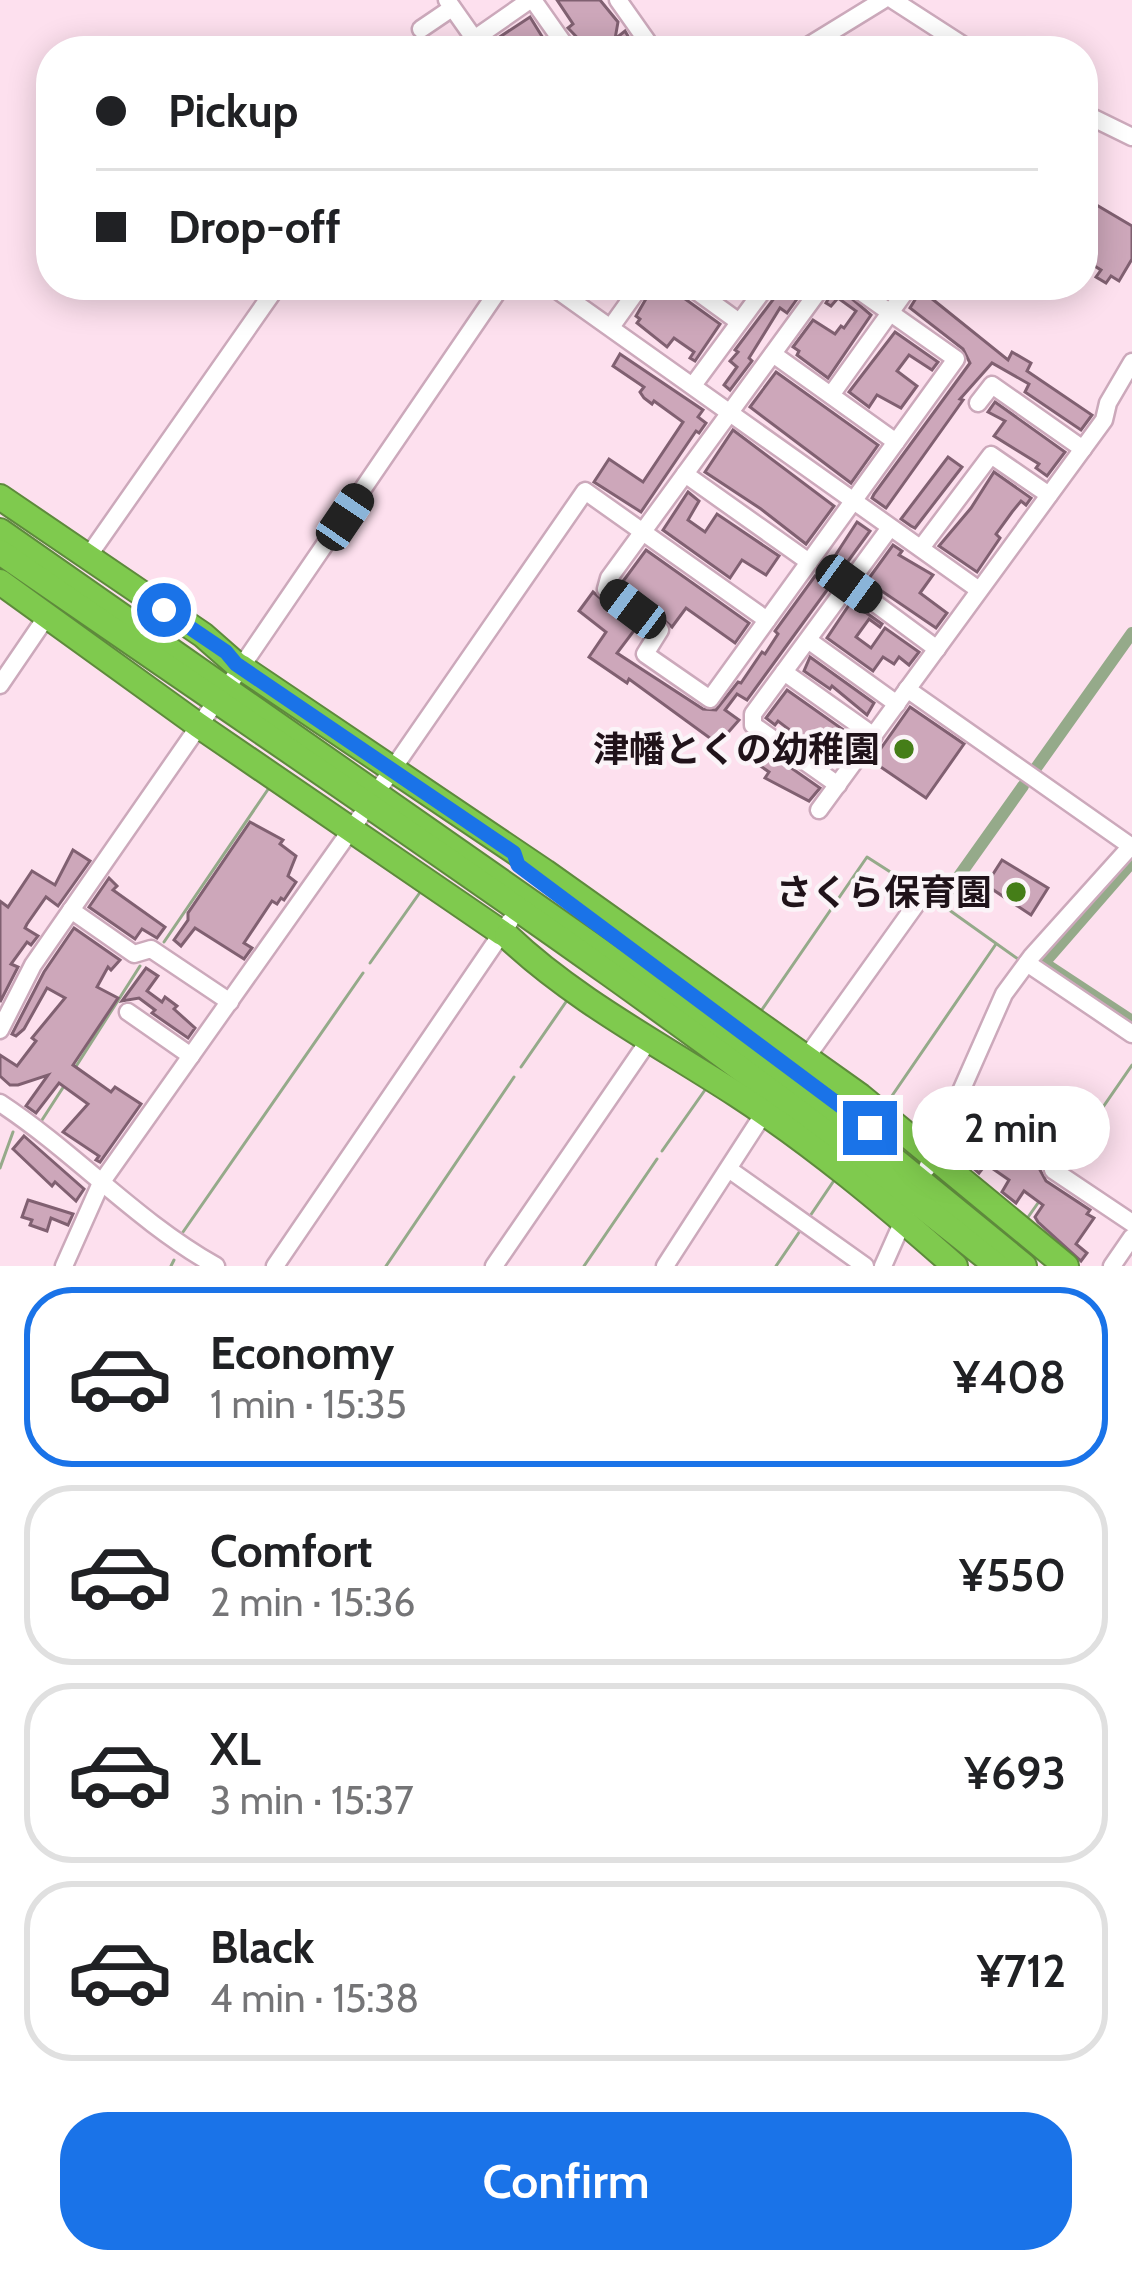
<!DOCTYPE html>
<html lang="en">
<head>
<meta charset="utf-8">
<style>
	body { margin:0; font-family:Cabin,"Noto Sans JP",sans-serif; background:#f6f6f6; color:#202124; height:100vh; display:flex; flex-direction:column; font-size:45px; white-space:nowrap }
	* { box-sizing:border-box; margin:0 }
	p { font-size:39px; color:#757577 }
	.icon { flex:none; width:66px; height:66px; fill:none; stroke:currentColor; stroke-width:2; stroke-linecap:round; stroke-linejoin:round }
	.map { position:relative; height:1266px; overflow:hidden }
	.drawer { display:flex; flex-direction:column; background:#fff; flex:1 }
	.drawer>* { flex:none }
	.guide { position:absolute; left:36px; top:36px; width:1062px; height:264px; border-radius:48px; box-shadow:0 6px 30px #0003; display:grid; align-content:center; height:264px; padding:0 60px; background:#fff }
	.end { position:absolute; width:54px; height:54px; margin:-27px; border:15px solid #1a73e8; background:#fff; box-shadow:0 0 0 6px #fff }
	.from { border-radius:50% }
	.bubble { position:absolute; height:84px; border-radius:42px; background:#fff; box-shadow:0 6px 30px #0003; font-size:39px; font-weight:600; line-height:84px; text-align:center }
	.car { position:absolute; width:36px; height:72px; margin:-36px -18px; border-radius:15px; box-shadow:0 0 9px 3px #0007; background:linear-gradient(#222 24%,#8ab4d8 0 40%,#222 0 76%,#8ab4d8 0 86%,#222 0) }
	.guide b { display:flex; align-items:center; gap:42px; height:114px; font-size:45px }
	.guide b+b { border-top:3px solid #e0e0e0 }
	.guide i { width:30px; height:30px; background:#202124 }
	ul { padding:21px 0 0; list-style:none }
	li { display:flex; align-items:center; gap:36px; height:180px; margin:0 24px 18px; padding:0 36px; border:6px solid #e0e0e0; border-radius:48px }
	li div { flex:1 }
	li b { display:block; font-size:45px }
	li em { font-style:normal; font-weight:600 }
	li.active { border-color:#1a73e8 }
	li>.icon { width:108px; height:108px; stroke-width:1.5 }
	.action { display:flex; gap:24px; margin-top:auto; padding:24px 60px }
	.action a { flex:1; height:138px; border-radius:48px; background:#1a73e8; color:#fff; font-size:48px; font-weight:600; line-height:138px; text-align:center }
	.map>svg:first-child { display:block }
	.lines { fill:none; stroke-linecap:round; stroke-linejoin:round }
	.stream { stroke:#95aa8a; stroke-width:3 }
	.canal { stroke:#95aa8a; stroke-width:12 }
	.building { fill:#cda7ba; stroke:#806071; stroke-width:3 }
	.minor-casing { stroke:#cca9bb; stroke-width:21 }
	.highway-casing { stroke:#5e8a3c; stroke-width:28 }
	.minor { stroke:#fff; stroke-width:16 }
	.highway { stroke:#7fca4e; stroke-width:24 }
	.route { stroke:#1a73e8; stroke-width:15 }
	.poi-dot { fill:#457e18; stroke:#fbf4f8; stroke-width:4.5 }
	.labels { text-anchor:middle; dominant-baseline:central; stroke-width:9; stroke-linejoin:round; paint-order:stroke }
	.poi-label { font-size:36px; font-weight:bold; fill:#20131a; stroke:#fbf4f8; text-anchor:end }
</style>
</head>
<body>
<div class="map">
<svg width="1132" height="1266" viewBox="0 0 1132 1266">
	<rect width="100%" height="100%" fill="#fde0ee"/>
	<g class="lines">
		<!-- stream -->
		<g class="stream">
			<path d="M928,897L938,902L942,900"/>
			<path d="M938,902L1018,959"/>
			<path d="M164,942L271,785"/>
			<path d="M370,963L421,891"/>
			<path d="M759,1014L867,857L920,891"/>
			<path d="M521,1067L568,999"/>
			<path d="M75,1068L140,966"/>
			<path d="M885,1106L996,944"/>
			<path d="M42,1120L64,1086"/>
			<path d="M662,1151L705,1090"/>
			<path d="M1063,1165L1132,1065"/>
			<path d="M0,1168L13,1132"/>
			<path d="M808,1219L833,1182"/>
			<path d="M1026,1220L1038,1203"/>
			<path d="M183,1232L363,973"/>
			<path d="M171,1266L174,1260"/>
			<path d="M386,1266L514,1077"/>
			<path d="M584,1266L657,1159"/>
			<path d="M776,1266L802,1228"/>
		</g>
		<!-- canal -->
		<g class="canal">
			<path d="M1036,768L1132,633"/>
			<path d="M1132,862L1044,963L1132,1021"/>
			<path d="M942,900L1023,786"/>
		</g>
	</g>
	<!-- building -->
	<g class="building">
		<path d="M557,0H600L618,22L615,39L625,31L629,38L620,51H590L568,28L573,24Z"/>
		<path d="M530,17L551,51H504L501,47L496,51L492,42Z"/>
		<path d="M1083,197L1132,226V259L1119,281L1111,276L1106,283L1096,277L1101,270L1083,259Z"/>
		<path d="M654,285H662L681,296L720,324L695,361L690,358L694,352L674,338L667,347L637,323L640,319L636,316Z"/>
		<path d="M784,285H800L792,296L797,299L787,313L780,308L749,358L752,361L730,390L724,385L737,367L730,361L738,352L735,350Z"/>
		<path d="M836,285L871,315L828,378L797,355L799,351L793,347L813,320L835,334L841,326L844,328L856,311L838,298L831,306L826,303Z"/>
		<path d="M921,290L1008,360L1012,352L1031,363L1027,371L1092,415L1081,430L1025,392L1029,384L992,363L960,399L963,400L951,417L886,508L872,498L874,494L970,363L963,349L910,308Z"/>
		<path d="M895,332L938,362L932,370L909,355L897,371L917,386L901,408L877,395L869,407L849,392Z"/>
		<path d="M620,354L703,410L698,417L706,423L699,433L696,431L641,512L594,482L609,459L643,482L683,422L654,401L652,404L644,398L640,392L644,387L613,366Z"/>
		<path d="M776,372L878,445L851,483L750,407Z"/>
		<path d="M995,402L1065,452L1047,476L1036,468L1039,464L994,436L1005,421L988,412Z"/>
		<path d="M733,430L834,506L806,544L761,509L705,472Z"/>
		<path d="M948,457L962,467L915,528L911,526L901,519Z"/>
		<path d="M994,472L1031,498L1026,505L1021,501L1012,512L996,534L1000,538L977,572L939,546L971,508Z"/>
		<path d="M688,492L699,501L688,520L705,532L717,514L779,556L766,575L742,560L730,578L663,530Z"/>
		<path d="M857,522L870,531L747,700L737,694L725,710L739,720L718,744L629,679L627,683L589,657L606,632L579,611L593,592L636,628L617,653L703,709L716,710L738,682L741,683L762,652L765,654L778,634L775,631L815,576L824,582L838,562L833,559Z"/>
		<path d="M893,545L902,551L899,555L933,575L920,593L947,613L936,628L867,581Z"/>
		<path d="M646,550L749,623L735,643L686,608L672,627L621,584Z"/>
		<path d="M851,602L882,624L880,627L869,619L856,637L871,648L885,628L919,652L909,665L899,657L894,664L883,657L873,671L827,638Z"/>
		<path d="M810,657L874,703L867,715L832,686L830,689L804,671Z"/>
		<path d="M787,690L855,738L837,764L827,756L824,759L797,740L799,737L778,721L775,725L766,718Z"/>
		<path d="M910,707L964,744L926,798L872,761Z"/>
		<path d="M767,751L820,788L809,801L765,778L769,772L756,763Z"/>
		<path d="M250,822L283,840L280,844L296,856L288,876L296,882L284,900L281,898L277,904L272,901L244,943L252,948L244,959L195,928L181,946L174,940L188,920V913Z"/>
		<path d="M73,850L90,861L58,906L46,897L27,924L25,928L38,936L31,945L27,942L11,964L18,967L0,1002V901L8,907L32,871L55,885Z"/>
		<path d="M1002,860L1048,888L1031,915L986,885Z"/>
		<path d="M109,878L117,886L113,890L165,927L157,938L142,929L135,939L89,907Z"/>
		<path d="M74,928L120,960L111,970L108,967L97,987L118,998L73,1065L111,1092L115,1087L141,1104L100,1162L96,1160L99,1156L63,1132L88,1104L59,1083L36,1113L26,1106L48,1075L18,1085H10L0,1076V1055L17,1066L36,1041L32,1038L65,998L47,988L24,1029L16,1036L12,1034L44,972Z"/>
		<path d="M146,968L158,976L147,991L162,1002L165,997L177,1006L174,1009L195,1028L188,1038L152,1013L155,1010L139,998L122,1001Z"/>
		<path d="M1019,1116L1063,1143L1054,1157L1043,1162L1040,1170L1046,1181L1090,1210L1087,1214L1094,1218L1076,1244L1087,1253L1081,1261L1038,1222L1035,1217L1043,1205L1024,1191L1016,1203L1002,1192L1009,1180L986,1164L979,1173L972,1167L978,1159L967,1151L978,1135L999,1149Z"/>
		<path d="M24,1136L84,1189L76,1201L55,1182L52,1186L13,1149Z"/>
		<path d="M28,1200L73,1214L68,1225L51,1218L47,1231L30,1225L32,1220L22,1217Z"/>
	</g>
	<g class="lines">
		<defs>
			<g id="minor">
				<path d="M447,0L483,51"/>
				<path d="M533,0L569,51"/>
				<path d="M618,0L647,41L633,51"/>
				<path d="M893,0L972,51"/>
				<path d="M421,29L452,8"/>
				<path d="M474,39L530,0"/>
				<path d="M800,51L883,0"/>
				<path d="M1083,113L1132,137"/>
				<path d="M550,285L979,590"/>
				<path d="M688,285L739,322"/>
				<path d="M823,285L609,578L606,589L660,630L645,654L710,699L956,359L851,285"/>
				<path d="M611,327L641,285"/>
				<path d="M773,354L896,442"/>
				<path d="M694,384L767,285"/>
				<path d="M831,395L910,285"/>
				<path d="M978,403L992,385L1083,449"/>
				<path d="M685,474L809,562"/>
				<path d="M921,548L991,455L1049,495"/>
				<path d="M87,558L278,285"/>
				<path d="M849,584L937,649"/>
				<path d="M808,640L897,704"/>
				<path d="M784,672L874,736"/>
				<path d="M233,679L502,285"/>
				<path d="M0,685L47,616"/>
				<path d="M907,689L1132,847"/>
				<path d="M383,783L585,491L767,620"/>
				<path d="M838,785L753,725V714L889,529"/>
				<path d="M819,810L1104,420L1108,403L1132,362"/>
				<path d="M71,910L134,954L151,949L230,1002"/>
				<path d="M1027,963L1132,1034"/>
				<path d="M128,1012L191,1056"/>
				<path d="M0,1030L33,965L210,710"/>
				<path d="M806,1058L922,896"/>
				<path d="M0,1103C76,1153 136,1221 216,1266"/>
				<path d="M927,1168L1004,994L1032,956L1131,846"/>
				<path d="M730,1170L865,1266"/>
				<path d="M1053,1170L1132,1223"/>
				<path d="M64,1266L101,1183L360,817"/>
				<path d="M275,1266L510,921"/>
				<path d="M494,1266L649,1040"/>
				<path d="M665,1266L764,1113"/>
				<path d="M883,1266L907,1212"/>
				<path d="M1112,1266L1132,1237"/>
			</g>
			<g id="highway">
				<path d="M0,497L203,635L236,664"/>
				<path d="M0,531L865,1136L1024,1266"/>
				<path d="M0,552C335,784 680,1010 997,1266"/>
				<path d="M0,582L198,725L502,933"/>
				<path d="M241,667L545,872L860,1096L1066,1266"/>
				<path d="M507,936C573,999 659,1044 736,1094C813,1144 886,1205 955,1266"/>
			</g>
		</defs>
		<!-- minor casing -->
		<use href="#minor" class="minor-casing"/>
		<!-- highway casing -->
		<use href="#highway" class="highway-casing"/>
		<!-- minor -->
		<use href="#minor" class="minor"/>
		<!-- highway -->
		<use href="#highway" class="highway"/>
	</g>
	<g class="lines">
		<!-- route -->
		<path class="route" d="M164,610L226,652L236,664L514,853L518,865L538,880L870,1128"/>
	</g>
	<!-- markers -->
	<g class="poi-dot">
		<circle cx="904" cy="749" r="12"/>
		<circle cx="1016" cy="892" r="12"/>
	</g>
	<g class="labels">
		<!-- poi labels -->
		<g class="poi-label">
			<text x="880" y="749">津幡とくの幼稚園</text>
			<text x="992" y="892">さくら保育園</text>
		</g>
	</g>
</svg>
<i class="end from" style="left:164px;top:610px"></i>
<i class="end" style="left:870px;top:1128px"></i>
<div class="bubble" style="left:912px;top:1086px;width:198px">2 min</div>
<i class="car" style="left:345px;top:517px;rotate:34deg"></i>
<i class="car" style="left:849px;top:584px;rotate:126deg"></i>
<i class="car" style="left:633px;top:609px;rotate:307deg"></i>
<div class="guide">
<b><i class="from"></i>Pickup</b>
<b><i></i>Drop-off</b>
</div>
</div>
<section class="drawer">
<ul>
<li class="active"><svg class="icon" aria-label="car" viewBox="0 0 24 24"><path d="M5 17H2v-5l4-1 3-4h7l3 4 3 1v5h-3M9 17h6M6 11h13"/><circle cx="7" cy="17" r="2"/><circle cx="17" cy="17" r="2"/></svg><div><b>Economy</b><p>1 min · 15:35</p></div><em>¥408</em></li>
<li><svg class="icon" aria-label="car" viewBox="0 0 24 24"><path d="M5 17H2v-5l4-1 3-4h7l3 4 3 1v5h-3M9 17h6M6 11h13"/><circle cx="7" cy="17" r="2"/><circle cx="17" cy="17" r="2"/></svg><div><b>Comfort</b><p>2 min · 15:36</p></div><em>¥550</em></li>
<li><svg class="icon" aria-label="car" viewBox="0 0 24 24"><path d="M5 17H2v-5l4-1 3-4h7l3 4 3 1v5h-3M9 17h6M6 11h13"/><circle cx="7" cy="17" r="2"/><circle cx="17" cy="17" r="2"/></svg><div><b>XL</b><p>3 min · 15:37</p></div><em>¥693</em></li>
<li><svg class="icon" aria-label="car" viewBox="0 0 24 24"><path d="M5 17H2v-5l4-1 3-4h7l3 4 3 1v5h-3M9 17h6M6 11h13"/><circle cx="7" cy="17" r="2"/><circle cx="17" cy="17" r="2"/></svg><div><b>Black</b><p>4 min · 15:38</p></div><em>¥712</em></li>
</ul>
<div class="action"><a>Confirm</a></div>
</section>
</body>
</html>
